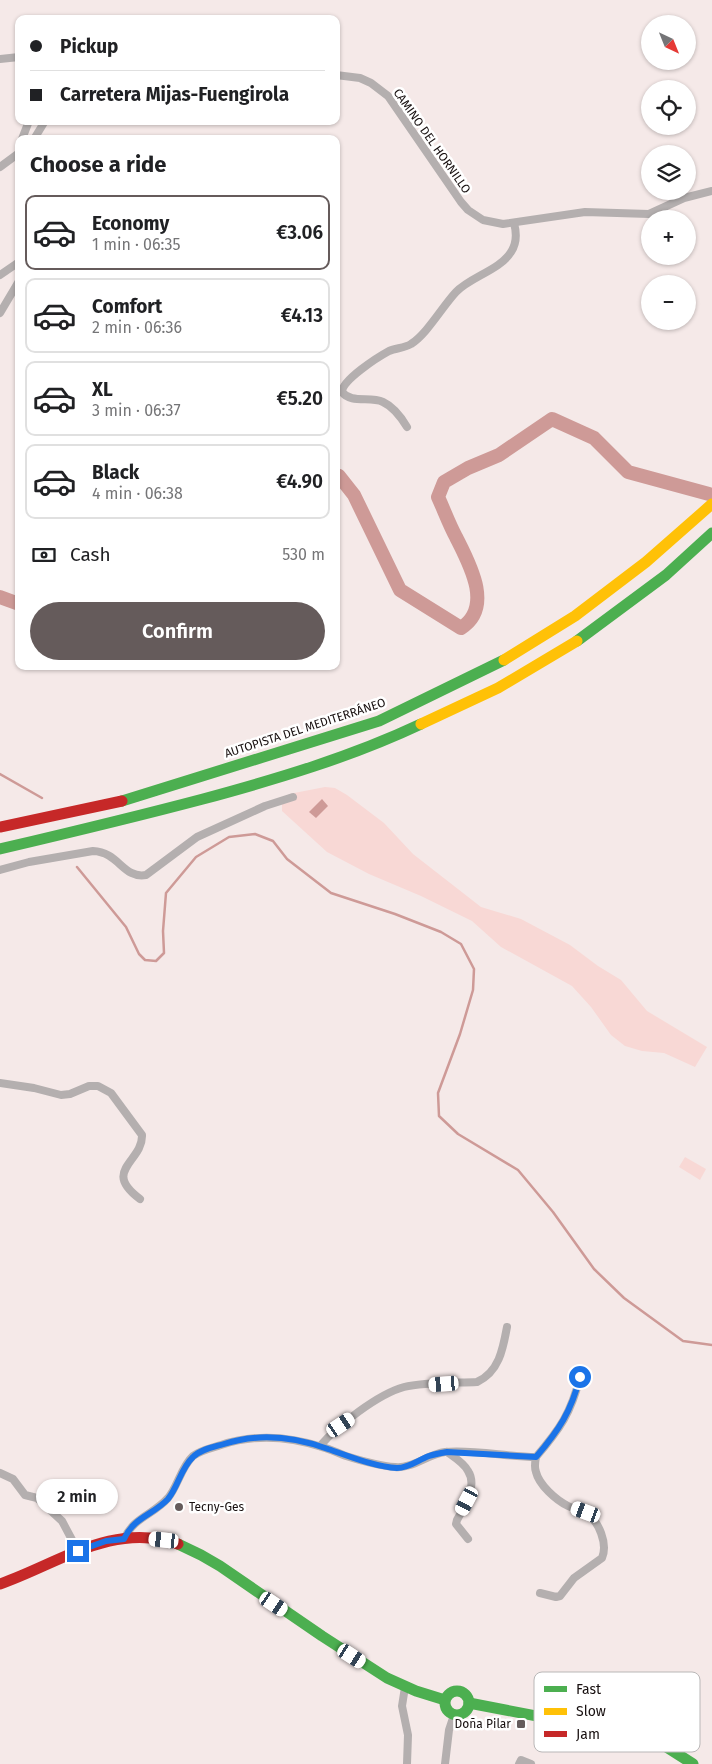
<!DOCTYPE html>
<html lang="en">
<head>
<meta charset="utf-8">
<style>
	body { margin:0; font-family:"Fira Sans",sans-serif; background:#f2f2f2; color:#202124; height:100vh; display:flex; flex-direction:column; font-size:19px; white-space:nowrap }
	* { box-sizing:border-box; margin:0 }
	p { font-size:16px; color:#757577 }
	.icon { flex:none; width:28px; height:28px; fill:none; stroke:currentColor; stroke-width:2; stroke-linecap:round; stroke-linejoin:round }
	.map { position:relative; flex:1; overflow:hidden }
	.details { position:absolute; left:15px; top:135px; width:325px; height:535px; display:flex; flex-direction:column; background:#fff; border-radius:10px; box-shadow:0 1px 4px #0004 }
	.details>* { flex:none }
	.guide { position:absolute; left:15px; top:15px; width:325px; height:110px; border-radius:10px; box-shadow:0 1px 4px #0004; display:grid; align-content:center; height:110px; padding:0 15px; background:#fff }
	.needle { width:32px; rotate:137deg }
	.buttons { position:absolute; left:641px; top:15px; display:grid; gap:10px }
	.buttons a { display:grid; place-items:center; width:55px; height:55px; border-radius:50%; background:#fff; box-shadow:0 1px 4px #0004; font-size:25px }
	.end { position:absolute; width:22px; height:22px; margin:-11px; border:6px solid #1a73e8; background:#fff; box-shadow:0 0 0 2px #fff }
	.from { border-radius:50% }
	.bubble { position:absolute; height:35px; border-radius:18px; background:#fff; box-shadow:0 1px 4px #0004; font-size:16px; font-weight:600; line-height:35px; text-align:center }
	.car { position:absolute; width:15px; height:30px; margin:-15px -8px; border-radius:6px; box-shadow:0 0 4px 1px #0007; background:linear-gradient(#fff 24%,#345 0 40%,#fff 0 76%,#345 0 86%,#fff 0) }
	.guide b { display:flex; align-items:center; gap:18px; height:48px; font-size:19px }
	.guide b+b { border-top:1px solid #e0e0e0 }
	.guide i { width:12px; height:12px; background:#202124 }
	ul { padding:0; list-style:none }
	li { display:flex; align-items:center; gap:15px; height:75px; margin:0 10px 8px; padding:0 5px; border:2px solid #e0e0e0; border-radius:10px }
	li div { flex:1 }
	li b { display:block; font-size:19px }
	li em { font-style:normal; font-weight:600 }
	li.selected { border-color:#655b5b }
	li>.icon { width:45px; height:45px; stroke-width:1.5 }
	h2 { padding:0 15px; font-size:22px; line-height:60px }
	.pay { display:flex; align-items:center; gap:12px; height:55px; padding:0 15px; font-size:19px }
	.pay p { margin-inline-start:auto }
	.primary-button { display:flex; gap:10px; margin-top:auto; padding:10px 15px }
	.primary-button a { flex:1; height:58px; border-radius:30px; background:#655b5b; color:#fff; font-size:20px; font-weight:600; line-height:58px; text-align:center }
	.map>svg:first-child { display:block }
	.green { fill:#f8d8d5 }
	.water { fill:#ce9a97 }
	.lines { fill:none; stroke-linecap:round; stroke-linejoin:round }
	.stream { stroke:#ce9a97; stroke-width:2.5 }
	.river { stroke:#ce9a97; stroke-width:14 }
	.street { stroke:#b4afaf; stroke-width:8 }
	.fast { stroke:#4caf50; stroke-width:11 }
	.slow { stroke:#ffc107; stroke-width:11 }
	.jam { stroke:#c62828; stroke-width:11 }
	.route { stroke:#1a73e8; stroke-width:6 }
	.poi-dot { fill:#655b5b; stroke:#fff; stroke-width:2 }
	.labels { text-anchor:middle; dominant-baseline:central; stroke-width:5; stroke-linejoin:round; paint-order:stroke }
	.street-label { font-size:12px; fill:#170f0f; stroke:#fff }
	.poi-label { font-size:12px; fill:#170f0f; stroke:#fff; text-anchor:start }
	.key { fill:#fff; stroke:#b9b7b7; stroke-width:1 }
	.key-label { font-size:14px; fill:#170f0f }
</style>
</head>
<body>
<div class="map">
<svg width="712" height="1764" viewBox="0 0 712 1764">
	<rect width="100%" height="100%" fill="#f5e9e8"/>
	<!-- green -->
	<g class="green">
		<path d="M325,787L335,788L347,795L384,823L413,854L481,907L521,919L570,945L598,966L621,980L647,1011L707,1047L695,1067L664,1053L642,1051L625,1046L611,1035L591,1007L572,986L501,947L472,921L421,896L369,874L327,852L282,811V802L289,794Z"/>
		<path d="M685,1157L706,1169L700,1180L679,1167Z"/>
	</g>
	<!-- water -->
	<path class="water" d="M322,799L328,806L316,818L309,812Z"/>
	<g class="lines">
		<!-- stream -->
		<g class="stream">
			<path d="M0,774L42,798"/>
			<path d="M77,867L126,927L139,954L145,960L156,961L164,953L163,931L166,893L196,857L229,837L255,834L273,841L287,859L331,893L395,914L441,932L461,944L474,969L473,990L460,1034L438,1093L439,1116L458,1134L518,1170L553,1212L594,1269L624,1298L683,1341L712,1345"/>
		</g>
		<!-- river -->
		<g class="river">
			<path d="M336,475L339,476L354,495L400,590L461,628C494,607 469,563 456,537C449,524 444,510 438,497L444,482L468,468L499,455L552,419L594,438L628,472L709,494"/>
			<path d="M0,597L19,604"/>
		</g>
		<!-- street -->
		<g class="street">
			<path d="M0,59L19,57"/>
			<path d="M336,75L360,78L371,83L388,96L461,202L468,210L483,220L503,224L585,212L649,214L684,198L712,191"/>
			<path d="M22,139L29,121"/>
			<path d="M34,139L45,121"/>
			<path d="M0,167L19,153"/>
			<path d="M0,275L19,262"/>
			<path d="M0,313L19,281"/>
			<path d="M407,427C401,417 394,407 383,402C370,396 351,404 342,392C342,380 378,357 389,351C396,348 405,348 411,344C427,334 442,307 456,292C470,277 500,270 511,252C517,243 517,234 514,223"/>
			<path d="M0,870L29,862L93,851C119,852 123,879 146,875L197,837L265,806L293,797"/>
			<path d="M0,1083L34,1088L61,1095L70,1094L89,1086H98L111,1093L142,1135C143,1162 101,1170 140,1199"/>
			<path d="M320,1446C337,1426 378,1394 404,1387C424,1382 455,1383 477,1382C499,1372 503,1349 507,1327"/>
			<path d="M447,1452C454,1457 464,1463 468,1471C478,1486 464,1507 457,1520L456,1524L468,1539"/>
			<path d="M536,1457C535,1462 534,1467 536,1472C539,1485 556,1500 568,1506C574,1509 581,1509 586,1513C599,1521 608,1544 602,1558L574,1578L560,1596L556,1597L540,1593"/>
			<path d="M0,1473L13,1479L25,1495L37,1498L62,1521L78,1551"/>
			<path d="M124,1539C134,1517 153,1515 168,1498C178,1486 181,1467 193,1456C201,1450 212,1448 221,1445C254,1434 288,1436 322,1447C330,1449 338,1453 346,1456C362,1461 379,1466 395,1467C412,1469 428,1454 445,1452C472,1449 508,1457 536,1457C560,1429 571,1413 580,1377"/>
			<path d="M405,1687L402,1706L408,1735L407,1764"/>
			<path d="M445,1764L449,1730L454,1715"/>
			<path d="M519,1764L521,1760L531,1764"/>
		</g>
		<!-- fast -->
		<g class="fast">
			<path d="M577,641L666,575L712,533"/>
			<path d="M122,801L379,721L504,660"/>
			<path d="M0,849C68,833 135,817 203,799C277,779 351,757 421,724"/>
			<path d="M178,1544L201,1555L220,1566L322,1636L387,1678L416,1691L445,1700"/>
			<circle cx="457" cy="1703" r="12"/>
			<path d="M469,1703L635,1735L665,1746L693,1764"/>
		</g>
		<!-- slow -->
		<g class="slow">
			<path d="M504,660L575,616L646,562L712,504"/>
			<path d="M421,724L498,688L577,641"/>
		</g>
		<!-- jam -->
		<g class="jam">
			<path d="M0,827L122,801"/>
			<path d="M0,1584C58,1564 113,1521 178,1544"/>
		</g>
	</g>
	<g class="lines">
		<!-- route -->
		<path class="route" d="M78,1551L106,1541L124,1539C134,1517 153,1515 168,1499C178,1487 181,1468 193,1457C201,1449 214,1447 224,1444C258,1433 295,1437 328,1449C349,1456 375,1467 397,1468C409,1468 418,1460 429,1456C435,1454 441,1453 447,1452L536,1457C559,1430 571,1412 580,1377"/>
	</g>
	<!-- markers -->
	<g class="poi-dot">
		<circle cx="179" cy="1507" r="5"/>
		<rect x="516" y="1719" width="10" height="10" rx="2.5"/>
	</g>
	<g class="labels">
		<!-- street labels -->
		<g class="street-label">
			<text transform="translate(432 141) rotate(55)">CAMINO DEL HORNILLO</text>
			<text transform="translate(305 728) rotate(-18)">AUTOPISTA DEL MEDITERRÁNEO</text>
		</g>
		<!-- poi labels -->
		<g class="poi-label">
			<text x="189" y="1507">Tecny-Ges</text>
			<text x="511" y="1724" text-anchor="end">Doña Pilar</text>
		</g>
	</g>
	<!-- legend -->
	<rect x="534" y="1672" width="166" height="80" rx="8" class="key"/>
	<rect x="544" y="1686" width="23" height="6" fill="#4caf50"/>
	<rect x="544" y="1708" width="23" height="7" fill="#ffc107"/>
	<rect x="544" y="1731" width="23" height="6" fill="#c62828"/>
	<g class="key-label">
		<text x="576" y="1694">Fast</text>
		<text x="576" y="1716">Slow</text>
		<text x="576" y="1739">Jam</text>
	</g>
</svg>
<div class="buttons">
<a><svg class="needle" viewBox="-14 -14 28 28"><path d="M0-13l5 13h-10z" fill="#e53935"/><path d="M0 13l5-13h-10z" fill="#757577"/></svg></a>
<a><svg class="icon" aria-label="locate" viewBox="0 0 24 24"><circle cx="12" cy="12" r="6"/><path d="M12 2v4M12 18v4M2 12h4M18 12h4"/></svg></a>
<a><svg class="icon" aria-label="layers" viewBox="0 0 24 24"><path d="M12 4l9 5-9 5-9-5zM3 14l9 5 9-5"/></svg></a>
<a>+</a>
<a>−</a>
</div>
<i class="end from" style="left:580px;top:1377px"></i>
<i class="end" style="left:78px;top:1551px"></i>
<div class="bubble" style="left:36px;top:1479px;width:82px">2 min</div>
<i class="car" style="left:444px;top:1384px;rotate:266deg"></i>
<i class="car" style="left:341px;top:1425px;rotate:56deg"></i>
<i class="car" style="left:467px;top:1501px;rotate:208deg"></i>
<i class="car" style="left:586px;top:1512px;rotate:290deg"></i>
<i class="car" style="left:164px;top:1540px;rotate:276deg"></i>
<i class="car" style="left:274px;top:1604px;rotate:124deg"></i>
<i class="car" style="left:352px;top:1656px;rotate:123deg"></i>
<div class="guide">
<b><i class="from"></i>Pickup</b>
<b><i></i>Carretera Mijas-Fuengirola</b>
</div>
<section class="details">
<h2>Choose a ride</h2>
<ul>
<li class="selected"><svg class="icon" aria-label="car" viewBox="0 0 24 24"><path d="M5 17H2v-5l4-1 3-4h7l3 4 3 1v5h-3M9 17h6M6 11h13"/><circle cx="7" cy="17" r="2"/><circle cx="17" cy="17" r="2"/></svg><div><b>Economy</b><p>1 min · 06:35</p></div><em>€3.06</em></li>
<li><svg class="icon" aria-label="car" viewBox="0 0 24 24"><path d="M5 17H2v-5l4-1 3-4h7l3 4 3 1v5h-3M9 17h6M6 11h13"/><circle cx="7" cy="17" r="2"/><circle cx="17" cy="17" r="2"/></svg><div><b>Comfort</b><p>2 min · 06:36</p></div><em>€4.13</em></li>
<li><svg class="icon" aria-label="car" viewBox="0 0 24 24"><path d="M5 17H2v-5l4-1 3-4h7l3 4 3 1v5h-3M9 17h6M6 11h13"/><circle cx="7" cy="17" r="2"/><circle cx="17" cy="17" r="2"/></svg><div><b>XL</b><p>3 min · 06:37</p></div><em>€5.20</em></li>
<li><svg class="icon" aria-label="car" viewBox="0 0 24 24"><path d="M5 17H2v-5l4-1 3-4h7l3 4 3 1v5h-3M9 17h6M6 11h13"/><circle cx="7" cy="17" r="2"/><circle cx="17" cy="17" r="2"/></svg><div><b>Black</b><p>4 min · 06:38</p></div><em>€4.90</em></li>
</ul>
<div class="pay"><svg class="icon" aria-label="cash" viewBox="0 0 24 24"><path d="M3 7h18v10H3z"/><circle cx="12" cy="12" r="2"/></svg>Cash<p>530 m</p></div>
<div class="primary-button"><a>Confirm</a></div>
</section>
</div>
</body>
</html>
